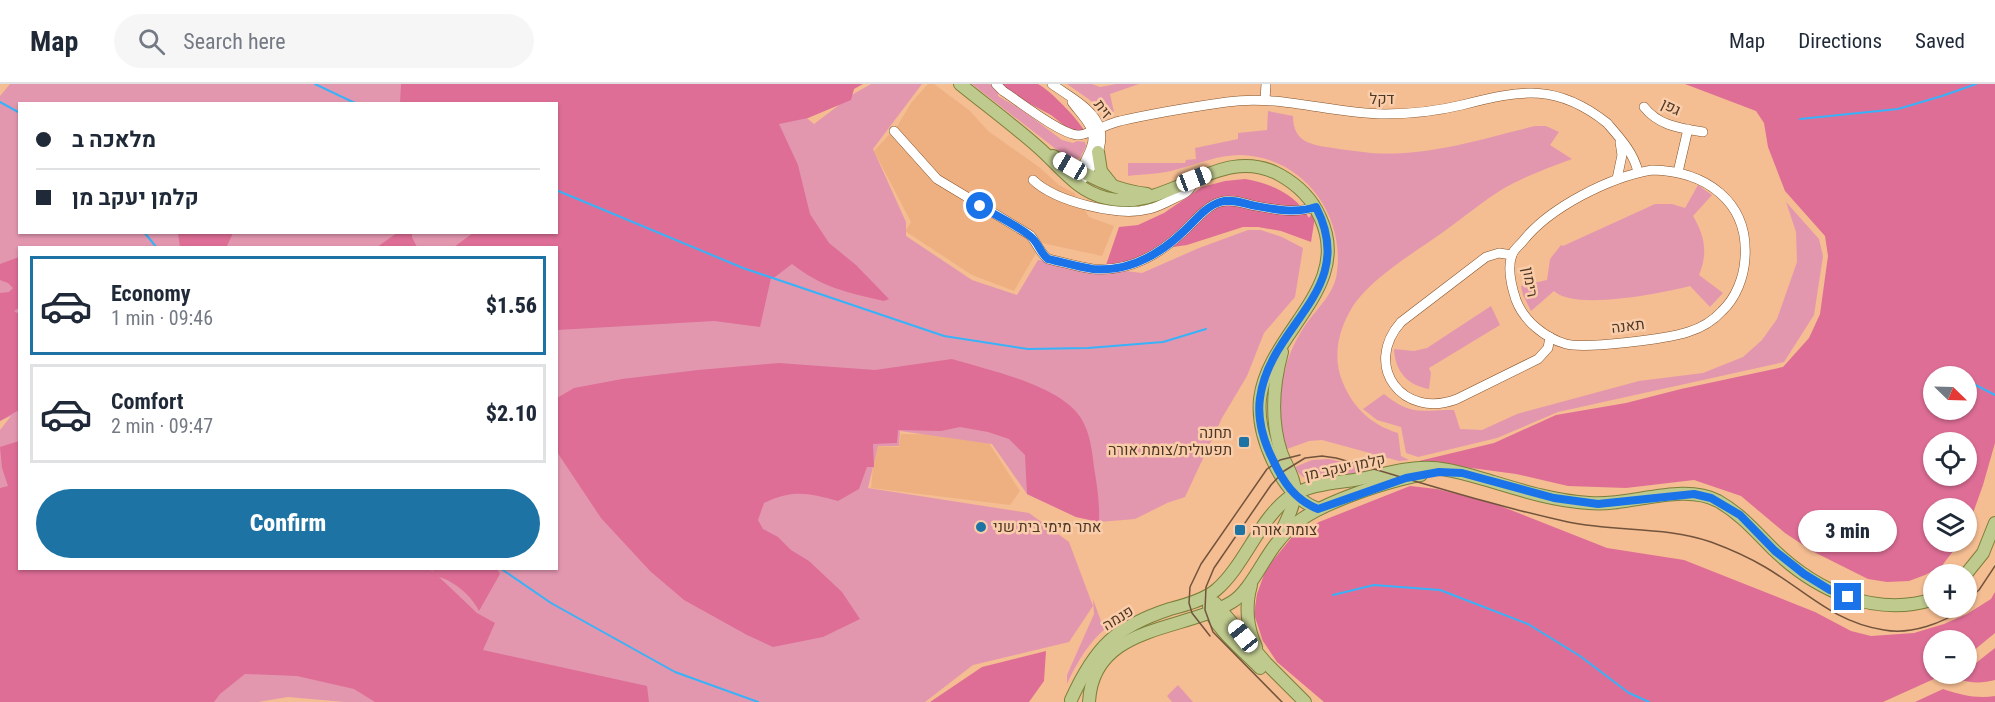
<!DOCTYPE html>
<html lang="en">
<head>
<meta charset="utf-8">
<style>
	body { margin:0; font-family:"Roboto Condensed",Heebo,sans-serif; background:#f6f6f7; color:#1f2937; height:100vh; display:flex; flex-direction:column; font-size:22px; white-space:nowrap }
	* { box-sizing:border-box; margin:0 }
	p { font-size:20px; color:#747a83 }
	.icon { flex:none; width:33px; height:33px; fill:none; stroke:currentColor; stroke-width:2; stroke-linecap:round; stroke-linejoin:round }
	.map { position:relative; flex:1; overflow:hidden }
	.drawer { position:absolute; left:18px; top:162px; width:540px; height:324px; display:flex; flex-direction:column; background:#fff; border-radius:0px; box-shadow:0 2px 4px #0004 }
	.drawer>* { flex:none }
	.hud { position:absolute; left:18px; top:18px; width:540px; height:132px; border-radius:0px; box-shadow:0 2px 4px #0004; display:grid; align-content:center; height:132px; padding:0 18px; background:#fff }
	.needle { width:39px; rotate:113deg }
	.controls { position:absolute; left:1923px; top:282px; display:grid; gap:12px }
	.controls a { display:grid; place-items:center; width:54px; height:54px; border-radius:50%; background:#fff; box-shadow:0 2px 4px #0004; font-size:30px }
	.end { position:absolute; width:27px; height:27px; margin:-14px; border:8px solid #1a73e8; background:#fff; box-shadow:0 0 0 3px #fff }
	.from { border-radius:50% }
	.bubble { position:absolute; height:42px; border-radius:21px; background:#fff; box-shadow:0 2px 4px #0004; font-size:20px; font-weight:800; line-height:42px; text-align:center }
	.car { position:absolute; width:18px; height:36px; margin:-18px -9px; border-radius:8px; box-shadow:0 0 4px 2px #0007; background:linear-gradient(#fff 24%,#345 0 40%,#fff 0 76%,#345 0 86%,#fff 0) }
	.hud b { display:flex; align-items:center; gap:21px; height:57px; font-size:22px }
	.hud b+b { border-top:2px solid #e0e1e3 }
	.hud i { width:15px; height:15px; background:#1f2937 }
	ul { padding:10px 0 0; list-style:none }
	li { display:flex; align-items:center; gap:18px; height:99px; margin:0 12px 9px; padding:0 6px; border:3px solid #e0e1e3; border-radius:0px }
	li div { flex:1 }
	li b { display:block; font-size:22px }
	li em { font-style:normal; font-weight:800 }
	li.current { border-color:#1d73a3 }
	li>.icon { width:54px; height:54px; stroke-width:1.5 }
	.action { display:flex; gap:12px; margin-top:auto; padding:12px 18px }
	.action a { flex:1; height:69px; border-radius:36px; background:#1d73a3; color:#fff; font-size:24px; font-weight:800; line-height:69px; text-align:center }
	header { display:flex; align-items:center; gap:36px; box-sizing:border-box; height:84px; padding:0 30px; background:#fff; border-bottom:2px solid #e0e1e3 }
	header strong { font-size:28px }
	nav { display:flex; gap:33px; margin-inline-start:auto; font-size:21px }
	.search { width:420px; height:54px; background:#f6f6f7; display:flex; align-items:center; gap:15px; box-sizing:border-box; padding:0 21px; border-radius:33px; color:#747a83; font-size:22px }
	.map>svg:first-child { display:block }
	.built { fill:#eeb080 }
	.green { fill:#e397af; fill-rule:evenodd }
	.forest { fill:#de6e96; fill-rule:evenodd }
	.lines { fill:none; stroke-linecap:round; stroke-linejoin:round }
	.stream { stroke:#38b2f8; stroke-width:2 }
	.minor-casing { stroke:#835329; stroke-width:10 }
	.major-casing { stroke:#7b8039; stroke-width:14 }
	.minor { stroke:#fff; stroke-width:9 }
	.major { stroke:#bfca8f; stroke-width:12 }
	.tram { stroke:#72543d; stroke-width:1.5 }
	.route { stroke:#1a73e8; stroke-width:8 }
	.poi-dot { fill:#1d73a3; stroke:#facdaa; stroke-width:2 }
	.labels { text-anchor:middle; dominant-baseline:central; stroke-width:5; stroke-linejoin:round; paint-order:stroke }
	.street-label { font-size:15px; fill:#4d3725; stroke:#facdaa }
	.poi-label { font-size:15px; fill:#4d3725; stroke:#facdaa; text-anchor:start }
</style>
</head>
<body>
<header>
<strong>Map</strong>
<div class="search"><svg class="icon" aria-label="search" viewBox="0 0 24 24"><circle cx="10" cy="10" r="6"/><path d="M15 15l6 6"/></svg>Search here</div>
<nav><a>Map</a><a>Directions</a><a>Saved</a></nav>
</header>
<div class="map">
<svg width="1995" height="618" viewBox="0 0 1995 618">
	<rect width="100%" height="100%" fill="#f5bd92"/>
	<!-- built -->
	<g class="built">
		<path d="M928,0H934L970,27L988,47L1039,83L1059,101L1074,109L1089,133L1114,142L1102,172L1042,159L1014,207L972,191L905,147L911,138L874,67L898,41L911,19Z"/>
		<path d="M901,350L973,351L989,359L1020,407L1010,421L871,404L875,362L899,363Z"/>
	</g>
	<!-- green -->
	<g class="green">
		<path d="M10,0H442L447,19L20,20V148H556L777,9L814,40L855,9L871,0H922L873,65L906,138V152L972,196L1017,211L1038,176L1142,189L1199,164L1248,146H1261L1282,153L1303,164L1295,213L1264,249L1247,292L1222,334L1185,413L1167,419L1135,435L1099,438L1076,433L1027,410L992,360L900,347L899,362H878L868,404L1029,429L1069,458L1093,522L1069,558L973,581L925,618H345L288,613L258,618H0V346L11,332L0,337V12ZM20,164H556V484H20Z"/>
		<path d="M972,0H990L998,8V12L1022,26L1062,56L1073,59L1077,57L1085,58L1086,62L1080,74L1070,76Z"/>
		<path d="M1067,0H1092L1100,3L1116,0H1139L1110,10L1114,28L1104,26Z"/>
		<path d="M1268,27L1293,32C1293,61 1315,61 1339,65C1349,66 1360,68 1371,69C1427,73 1482,55 1535,42H1546L1559,48L1550,61L1572,75C1548,84 1523,93 1501,106C1482,118 1464,133 1446,146C1416,168 1366,196 1349,229C1337,251 1333,276 1343,299C1354,325 1372,341 1398,349L1401,372L1409,376L1399,377L1322,356L1309,357L1287,365C1272,321 1282,272 1309,236C1319,223 1332,210 1336,194C1348,133 1303,72 1240,71C1218,71 1198,80 1178,85C1162,90 1144,90 1128,92V79H1185L1186,76L1196,75L1195,64L1238,55V49L1267,46Z"/>
		<path d="M1698,101L1712,111L1693,132C1705,152 1708,170 1699,191L1723,209L1710,223L1690,202C1663,209 1574,227 1554,207L1531,227L1523,211L1521,202L1547,196L1550,175L1561,161L1563,162L1655,120H1672L1685,124Z"/>
		<path d="M1786,118L1819,155L1823,172L1814,231L1784,278L1558,328L1497,354L1418,373L1406,369L1401,343L1377,336L1363,325L1384,310C1411,332 1421,326 1454,326L1460,345L1482,346L1517,330L1639,297L1703,289L1743,273L1762,256L1777,235L1797,178L1796,148Z"/>
		<path d="M1491,222L1500,241L1429,284L1431,289L1429,305C1407,301 1395,287 1394,265L1414,267L1427,264Z"/>
		<path d="M1328,375L1334,376L1373,387C1365,389 1310,395 1305,394C1300,391 1297,388 1295,383L1312,376Z"/>
		<path d="M1093,515L1102,540L1158,521C1146,525 1133,529 1122,534C1095,547 1079,574 1067,600V591L1094,530Z"/>
		<path d="M1178,601L1193,618H1172L1167,612Z"/>
	</g>
	<!-- forest -->
	<g class="forest">
		<path d="M401,0H863L854,5L851,16L808,34L779,40L798,81L810,130L829,159L856,181L889,215L884,217C848,209 821,203 792,180L775,193L771,194L760,243L714,237L557,246L556,164L454,163L473,149L556,148V20L400,19Z"/>
		<path d="M1000,0C1009,0 1031,0 1038,0C1050,6 1079,36 1085,48L1071,47L1051,31L1017,13Z"/>
		<path d="M1685,0H1995V359L1983,401L1967,446L1966,424H1934V458H1960L1941,483L1925,491L1909,497L1887,498L1868,495L1812,467L1785,449L1741,412L1694,396L1626,404L1568,402L1516,390L1419,377L1494,359L1556,331L1626,319L1681,305L1783,283L1809,254L1820,230L1828,172L1825,152L1785,107L1768,63L1764,39L1756,27ZM1934,292H1966V326H1934ZM1934,358H1966V392H1934Z"/>
		<path d="M1245,95C1270,99 1296,110 1309,134L1317,120L1311,158L1281,147L1258,143H1243L1187,161L1153,166L1130,177L1106,181L1119,143L1138,141L1164,129L1202,103L1225,97Z"/>
		<path d="M178,149V148L233,149L226,164L180,163Z"/>
		<path d="M397,149H412V153L417,163H377Z"/>
		<path d="M19,173V224L14,227L19,230V326L0,337V209L9,208L13,204L8,199L0,196V180Z"/>
		<path d="M952,275C988,286 1060,301 1081,334C1090,349 1092,366 1094,383C1097,402 1100,419 1099,438L1076,433L1027,410L1025,371L1009,355L988,348L960,343L941,347L898,346L897,359L873,360L874,383H867L859,405L838,417C809,409 792,405 764,419L758,436L763,445L778,453L791,466L809,477L842,508L860,535L823,553L773,563L747,551L684,516L650,487L601,434L559,371L556,366L557,314L574,304L622,295L698,286L779,279L875,286Z"/>
		<path d="M19,357L20,484H429L433,488L432,485H497L500,490L479,527C472,512 454,497 439,493L477,529L495,539L483,566L647,602L649,618H375L354,605L297,592L245,590L220,610L214,618H0V404L8,402L2,384L0,363Z"/>
		<path d="M1410,402L1437,405L1493,419L1607,464L1684,476L1815,528L1851,547L1871,552L1914,549L1944,540L1967,530L1991,515L1995,508V549L1967,572L1966,556H1934V590H1945L1883,618H1324L1277,578L1263,557L1254,530L1257,510L1266,485L1292,453L1319,438Z"/>
		<path d="M1995,564V596C1980,600 1969,599 1955,594L1961,590H1966L1967,586Z"/>
		<path d="M1046,567L1044,597L1029,618H930L982,583Z"/>
		<path d="M1943,605C1961,611 1977,615 1995,612V618H1915Z"/>
	</g>
	<g class="lines">
		<!-- stream -->
		<g class="stream">
			<path d="M315,0L357,20"/>
			<path d="M0,18L20,29"/>
			<path d="M1800,35L1898,25L1942,12L1976,0"/>
			<path d="M556,106L743,184L944,252L1028,265L1088,264L1163,258L1206,245"/>
			<path d="M144,148L157,164"/>
			<path d="M1966,296L1995,311"/>
			<path d="M500,484L551,519L675,588L758,618"/>
			<path d="M1333,511L1374,501L1440,506L1528,540L1580,572L1629,609L1649,618"/>
		</g>
		<defs>
			<g id="minor">
				<path d="M996,0L1003,7C1020,18 1059,49 1077,51C1086,52 1109,39 1120,37C1155,29 1192,23 1227,18C1280,10 1332,30 1385,30C1411,30 1437,27 1462,21C1523,5 1558,0 1607,39C1620,54 1634,69 1638,88"/>
				<path d="M1052,0C1078,19 1114,34 1096,73C1091,84 1087,92 1078,100"/>
				<path d="M1265,16L1266,0"/>
				<path d="M1072,18C1082,32 1099,45 1091,64C1088,73 1082,81 1080,91"/>
				<path d="M1644,23C1659,42 1680,44 1703,48"/>
				<path d="M894,47L937,95L1030,151C1037,159 1040,169 1048,175C1062,178 1078,183 1093,185C1129,188 1159,171 1184,147C1194,138 1206,122 1220,118C1230,115 1241,118 1251,121C1272,125 1295,130 1315,123"/>
				<path d="M1652,86C1705,87 1749,117 1745,174C1744,193 1736,214 1722,227C1713,237 1701,244 1688,248C1667,255 1586,265 1566,260C1545,254 1524,237 1516,216C1512,204 1507,184 1512,171C1513,166 1520,161 1523,157C1550,123 1610,93 1652,86Z"/>
				<path d="M1678,88L1688,45"/>
				<path d="M1617,95L1622,71L1620,58"/>
				<path d="M1033,96C1056,118 1119,133 1149,125C1158,123 1167,118 1175,114C1185,110 1192,106 1194,95"/>
				<path d="M1512,171L1499,169L1486,173L1401,238C1362,282 1403,336 1457,315L1538,275L1548,264L1550,253"/>
			</g>
			<g id="major">
				<path d="M960,0C986,21 1013,41 1038,63C1060,82 1076,107 1106,114C1168,130 1220,57 1280,91C1298,101 1312,115 1320,133C1354,204 1268,248 1260,315C1258,335 1264,358 1273,377C1283,398 1295,416 1318,425"/>
				<path d="M1098,68L1101,87L1112,101"/>
				<path d="M1053,72C1084,89 1111,106 1147,110"/>
				<path d="M1280,450C1286,438 1293,425 1295,411C1296,395 1286,382 1281,368C1270,334 1273,301 1282,268"/>
				<path d="M1966,490L1983,469L1995,439"/>
				<path d="M1251,501C1245,522 1247,543 1256,563"/>
				<path d="M1215,519L1266,579L1305,618"/>
				<path d="M1209,522C1212,542 1246,569 1260,584"/>
				<path d="M1071,616C1095,563 1115,543 1170,525C1186,521 1204,516 1216,506C1244,482 1258,438 1287,415C1305,401 1332,399 1354,396C1380,392 1406,382 1433,384C1451,385 1469,391 1487,396C1520,406 1554,417 1589,419C1629,423 1682,398 1718,417C1741,430 1756,448 1774,466C1817,507 1875,534 1934,515"/>
				<path d="M1089,618C1093,540 1183,548 1232,518C1249,508 1263,476 1276,460C1283,451 1292,441 1302,435C1328,417 1390,396 1421,391"/>
			</g>
		</defs>
		<!-- minor casing -->
		<use href="#minor" class="minor-casing"/>
		<!-- major casing -->
		<use href="#major" class="major-casing"/>
		<!-- minor -->
		<use href="#minor" class="minor"/>
		<!-- major -->
		<use href="#major" class="major"/>
		<!-- tram -->
		<g class="tram">
			<path d="M1966,517L1979,506L1995,482"/>
			<path d="M1210,552L1192,529L1189,519L1190,503L1201,480L1267,385L1280,376L1300,371"/>
			<path d="M1282,618L1213,548L1205,526L1206,503L1214,484L1271,401L1284,387L1305,374L1322,372L1336,374C1413,396 1490,421 1568,438C1616,448 1665,442 1711,458C1730,465 1748,473 1765,483C1806,507 1833,538 1884,546C1911,551 1943,539 1965,524"/>
		</g>
	</g>
	<g class="lines">
		<!-- route -->
		<path class="route" d="M980,122C997,132 1015,140 1030,152C1039,159 1040,169 1048,175C1062,178 1078,183 1093,185C1129,188 1159,171 1184,147C1194,138 1206,122 1220,118C1230,115 1241,118 1251,121C1272,125 1295,130 1316,123C1359,207 1270,239 1260,314C1257,335 1264,358 1273,376C1283,398 1295,416 1318,425L1406,394L1439,388L1462,389L1554,414L1598,420L1694,410L1711,414L1740,431L1775,467L1804,490L1830,506L1848,513"/>
	</g>
	<!-- markers -->
	<g class="poi-dot">
		<rect x="1238" y="352" width="12" height="12" rx="3"/>
		<circle cx="981" cy="443" r="6"/>
		<rect x="1234" y="440" width="12" height="12" rx="3"/>
	</g>
	<g class="labels">
		<!-- street labels -->
		<g class="street-label">
			<text x="1382" y="15">דקל</text>
			<text transform="translate(1671 23) rotate(26)">גפן</text>
			<text transform="translate(1103 25) rotate(54)">זית</text>
			<text transform="translate(1530 198) rotate(80)">רימון</text>
			<text transform="translate(1628 242) rotate(-7)">תאנה</text>
			<text transform="translate(1345 383) rotate(-12)">קלמן יעקב מן</text>
			<text transform="translate(1118 534) rotate(-32)">פנמה</text>
		</g>
		<!-- poi labels -->
		<g class="poi-label">
			<text x="1232" y="349" text-anchor="end">תחנה<tspan x="1232" dy="17">תפעולית/צומת אורה</tspan></text>
			<text x="993" y="443">אתר מימי בית שני</text>
			<text x="1252" y="446">צומת אורה</text>
		</g>
	</g>
</svg>
<div class="controls">
<a><svg class="needle" viewBox="-14 -14 28 28"><path d="M0-13l5 13h-10z" fill="#e53935"/><path d="M0 13l5-13h-10z" fill="#747a83"/></svg></a>
<a><svg class="icon" aria-label="locate" viewBox="0 0 24 24"><circle cx="12" cy="12" r="6"/><path d="M12 2v4M12 18v4M2 12h4M18 12h4"/></svg></a>
<a><svg class="icon" aria-label="layers" viewBox="0 0 24 24"><path d="M12 4l9 5-9 5-9-5zM3 14l9 5 9-5"/></svg></a>
<a>+</a>
<a>−</a>
</div>
<i class="end from" style="left:980px;top:122px"></i>
<i class="end" style="left:1848px;top:513px"></i>
<div class="bubble" style="left:1798px;top:426px;width:99px">3 min</div>
<i class="car" style="left:1070px;top:82px;rotate:300deg"></i>
<i class="car" style="left:1194px;top:95px;rotate:69deg"></i>
<i class="car" style="left:1243px;top:552px;rotate:321deg"></i>
<div class="hud">
<b><i class="from"></i>מלאכה ב</b>
<b><i></i>קלמן יעקב מן</b>
</div>
<section class="drawer">
<ul>
<li class="current"><svg class="icon" aria-label="car" viewBox="0 0 24 24"><path d="M5 17H2v-5l4-1 3-4h7l3 4 3 1v5h-3M9 17h6M6 11h13"/><circle cx="7" cy="17" r="2"/><circle cx="17" cy="17" r="2"/></svg><div><b>Economy</b><p>1 min · 09:46</p></div><em>$1.56</em></li>
<li><svg class="icon" aria-label="car" viewBox="0 0 24 24"><path d="M5 17H2v-5l4-1 3-4h7l3 4 3 1v5h-3M9 17h6M6 11h13"/><circle cx="7" cy="17" r="2"/><circle cx="17" cy="17" r="2"/></svg><div><b>Comfort</b><p>2 min · 09:47</p></div><em>$2.10</em></li>
</ul>
<div class="action"><a>Confirm</a></div>
</section>
</div>
</body>
</html>
